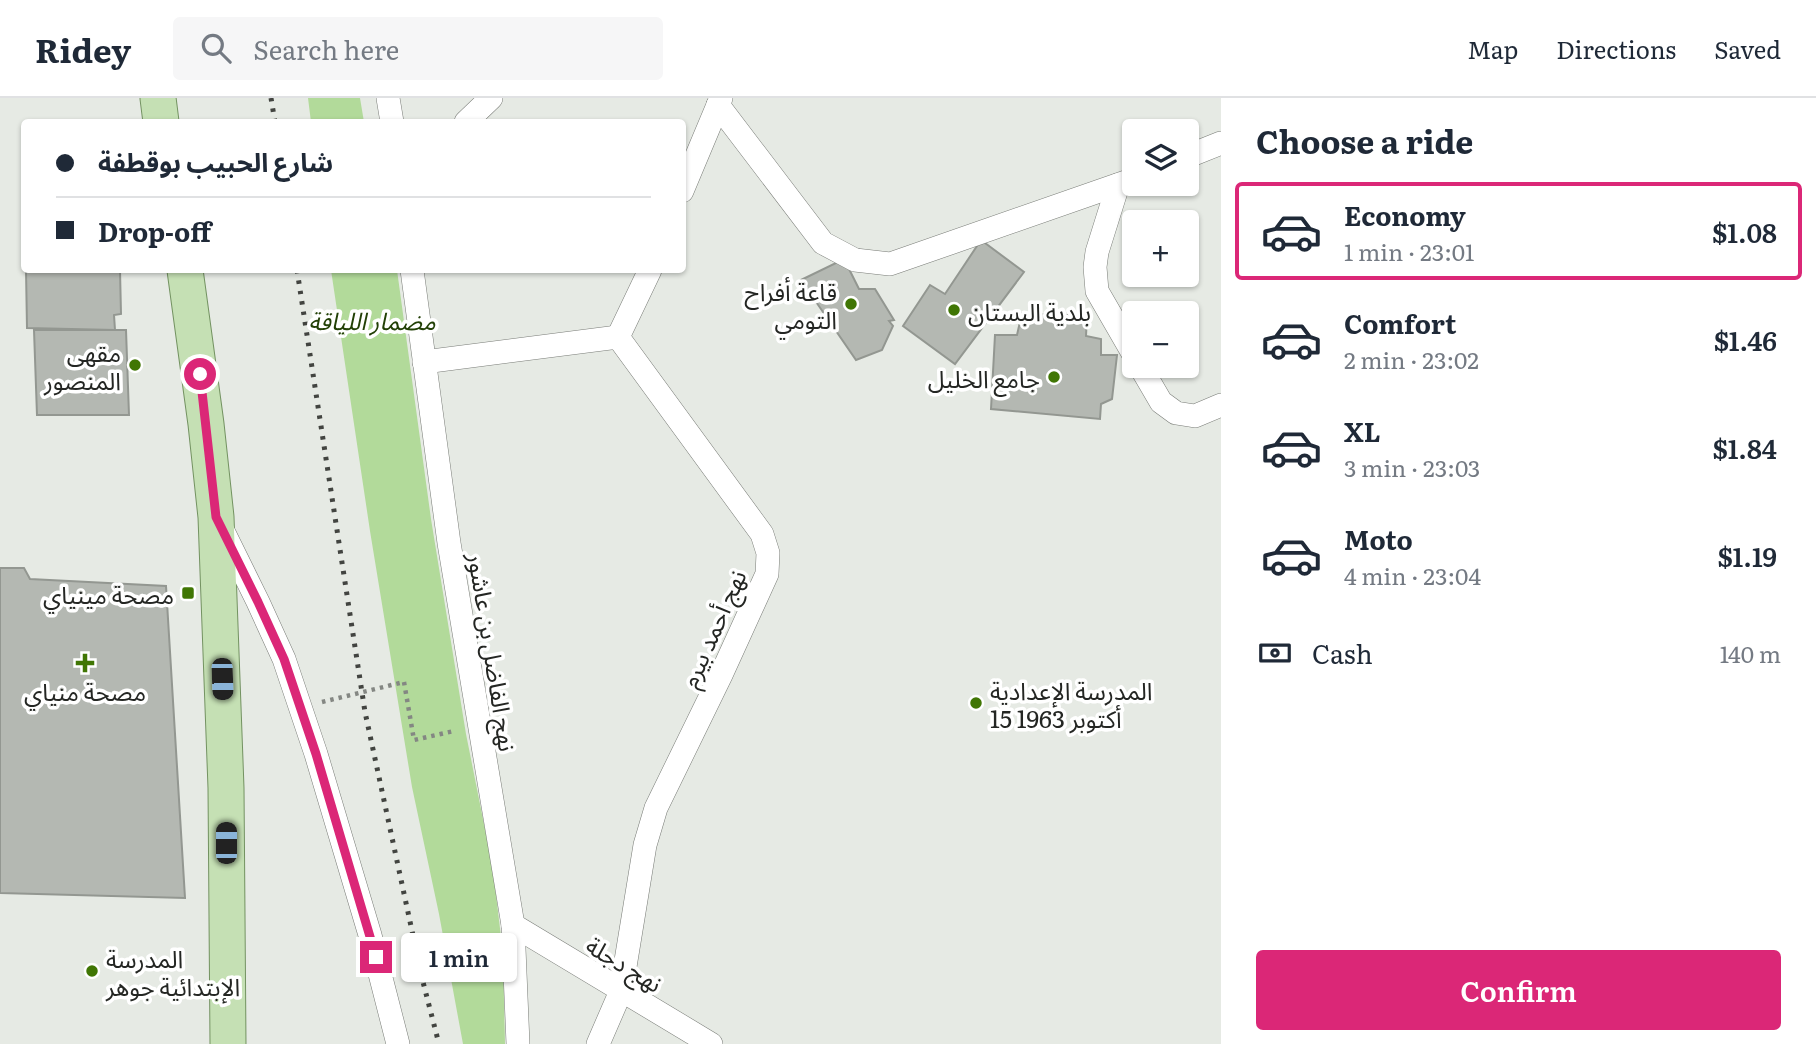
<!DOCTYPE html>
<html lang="en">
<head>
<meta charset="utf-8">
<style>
	body { margin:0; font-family:Literata,"Noto Sans Arabic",serif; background:#f6f6f7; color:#1f2937; height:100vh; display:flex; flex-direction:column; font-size:26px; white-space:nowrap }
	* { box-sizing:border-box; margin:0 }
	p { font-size:23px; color:#747a83 }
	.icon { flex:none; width:38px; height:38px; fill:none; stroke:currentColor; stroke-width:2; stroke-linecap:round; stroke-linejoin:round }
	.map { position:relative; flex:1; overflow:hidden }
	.sheet { display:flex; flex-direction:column; background:#fff; width:595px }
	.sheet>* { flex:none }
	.hud { position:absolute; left:21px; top:21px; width:665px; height:154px; border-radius:7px; box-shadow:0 2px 5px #0004; display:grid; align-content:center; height:154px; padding:0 35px; background:#fff }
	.buttons { position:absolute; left:1122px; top:21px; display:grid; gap:14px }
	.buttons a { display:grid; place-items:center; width:77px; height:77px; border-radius:7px; background:#fff; box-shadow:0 2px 5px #0004; font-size:35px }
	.end { position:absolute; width:32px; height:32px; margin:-16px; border:9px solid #db2777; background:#fff; box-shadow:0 0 0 4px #fff }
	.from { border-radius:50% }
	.bubble { position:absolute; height:49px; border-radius:7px; background:#fff; box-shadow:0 2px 5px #0004; font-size:23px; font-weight:600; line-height:49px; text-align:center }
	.car { position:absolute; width:21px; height:42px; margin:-21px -10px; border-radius:9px; box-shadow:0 0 5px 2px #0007; background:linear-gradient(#222 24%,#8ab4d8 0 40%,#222 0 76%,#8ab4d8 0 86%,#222 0) }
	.hud b { display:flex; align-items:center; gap:24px; height:66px; font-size:26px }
	.hud b+b { border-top:2px solid #e0e1e3 }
	.hud i { width:18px; height:18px; background:#1f2937 }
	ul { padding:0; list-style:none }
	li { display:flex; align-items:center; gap:21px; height:98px; margin:0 14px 10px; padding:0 21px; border:4px solid transparent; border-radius:7px }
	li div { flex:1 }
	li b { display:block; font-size:26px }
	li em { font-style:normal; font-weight:600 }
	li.on { border-color:#db2777 }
	li>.icon { width:63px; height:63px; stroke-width:1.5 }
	h2 { padding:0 35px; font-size:32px; line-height:84px }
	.pay { display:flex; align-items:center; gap:18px; height:77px; padding:0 35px; font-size:26px }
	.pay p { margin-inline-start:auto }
	.action { display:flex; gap:14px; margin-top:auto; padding:14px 35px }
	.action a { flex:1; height:80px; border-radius:7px; background:#db2777; color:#fff; font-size:28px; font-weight:600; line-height:80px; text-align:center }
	header { display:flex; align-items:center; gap:42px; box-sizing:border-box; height:98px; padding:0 35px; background:#fff; border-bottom:2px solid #e0e1e3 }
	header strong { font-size:33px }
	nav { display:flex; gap:38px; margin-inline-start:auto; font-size:24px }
	.search { width:490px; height:63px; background:#f6f6f7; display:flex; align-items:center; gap:18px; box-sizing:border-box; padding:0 24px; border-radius:7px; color:#747a83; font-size:26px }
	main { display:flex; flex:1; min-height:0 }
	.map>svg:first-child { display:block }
	.green { fill:#b2da9a }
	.building { fill:#b4b8b2; stroke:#939791; stroke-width:2 }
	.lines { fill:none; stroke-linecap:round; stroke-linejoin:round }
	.street-casing { stroke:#797c77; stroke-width:24 }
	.primary-casing { stroke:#739261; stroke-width:37 }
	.path { stroke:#848783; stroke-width:4.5; stroke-dasharray:3.5 5; stroke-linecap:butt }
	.street { stroke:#fff; stroke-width:23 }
	.primary { stroke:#c5e0b4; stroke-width:35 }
	.rail { stroke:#424440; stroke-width:5; stroke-dasharray:3.5 7; stroke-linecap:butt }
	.path-bridge { stroke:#848783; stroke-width:4.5; stroke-dasharray:3.5 5; stroke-linecap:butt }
	.route { stroke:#db2777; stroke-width:9 }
	.poi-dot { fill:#407604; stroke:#fff; stroke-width:2.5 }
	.labels { text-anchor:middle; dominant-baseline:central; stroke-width:7; stroke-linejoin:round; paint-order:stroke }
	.poi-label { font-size:24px; fill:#242623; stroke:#fff; text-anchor:end }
	.park-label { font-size:24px; font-style:italic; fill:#224006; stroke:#fff }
	.street-label { font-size:24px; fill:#242623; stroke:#fff }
</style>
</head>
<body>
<header>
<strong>Ridey</strong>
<div class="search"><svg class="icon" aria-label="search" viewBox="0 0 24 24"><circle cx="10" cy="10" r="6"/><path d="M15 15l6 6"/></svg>Search here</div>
<nav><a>Map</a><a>Directions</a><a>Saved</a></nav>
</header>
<main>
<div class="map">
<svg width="1221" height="946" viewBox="0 0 1221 946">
	<rect width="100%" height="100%" fill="#e6eae4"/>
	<!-- green -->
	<g class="green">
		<path d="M308,0H360L364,24H311Z"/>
		<path d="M331,172H397L431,421L466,636L493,771L503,856L505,946H463L439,816L412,689L370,433Z"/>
	</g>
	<!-- building -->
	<g class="building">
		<path d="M981,142L1024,174L955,266L903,228L930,187L945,196Z"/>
		<path d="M844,161L859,191H875L894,222L889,223L893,228L882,252L856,262L801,182Z"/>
		<path d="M26,172H120L121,216L114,217L115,232L27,230Z"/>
		<path d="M1022,215L1087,218L1086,238L1101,241V257H1117L1112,301L1101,306L1100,321L991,311L995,237H1017Z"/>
		<path d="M34,232H126L129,317H37Z"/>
		<path d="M0,470H24L30,481L166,488L185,800L0,795Z"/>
	</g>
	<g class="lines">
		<defs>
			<g id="street">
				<path d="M388,0L392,24"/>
				<path d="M718,7L823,145L855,162L890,166L1134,81"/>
				<path d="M466,24L491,0"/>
				<path d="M1186,59L1221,45"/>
				<path d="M1118,87L1097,154L1095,169L1097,193L1134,257"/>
				<path d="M682,93L721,0"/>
				<path d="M412,172L449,445L513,827L518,946"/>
				<path d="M424,264L618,239"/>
				<path d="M1140,268L1161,304L1176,315L1195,318L1221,307"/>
				<path d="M222,431L258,504L284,561L316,656L370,837L398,946"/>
				<path d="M513,827L711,946"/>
				<path d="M598,946L621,893L645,747L656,710L721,577L767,476L768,455L762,436L618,239L650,172"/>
			</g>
			<g id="primary">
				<path d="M158,0L161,24"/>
				<path d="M185,172L206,326L216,419L226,690L228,946"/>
			</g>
		</defs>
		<!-- street casing -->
		<use href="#street" class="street-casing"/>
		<!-- primary casing -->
		<use href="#primary" class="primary-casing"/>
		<!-- path -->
		<path class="path" d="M404,584L414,642L454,633"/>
		<!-- street -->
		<use href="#street" class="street"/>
		<!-- primary -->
		<use href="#primary" class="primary"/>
		<!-- rail -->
		<g class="rail">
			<path d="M271,0L275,24"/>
			<path d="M297,172L365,614L423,884L439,946"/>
		</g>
		<!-- path-bridge -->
		<path class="path-bridge" d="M322,604L404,584"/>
	</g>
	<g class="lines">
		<!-- route -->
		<path class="route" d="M200,276L216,419L258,504L284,561L316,656L376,859"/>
	</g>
	<!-- markers -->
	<g class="poi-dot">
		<circle cx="851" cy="206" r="7"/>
		<circle cx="954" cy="212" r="7"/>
		<circle cx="135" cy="267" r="7"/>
		<circle cx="1054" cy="279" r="7"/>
		<rect x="181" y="488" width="14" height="14" rx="3.5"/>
		<path d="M81.5 554.5h7v7h7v7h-7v7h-7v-7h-7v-7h7z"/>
		<circle cx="976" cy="605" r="7"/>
		<circle cx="92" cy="873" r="7"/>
	</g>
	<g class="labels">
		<!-- poi labels -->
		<g class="poi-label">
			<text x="837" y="192">قاعة أفراح<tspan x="837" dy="28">التومي</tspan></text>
			<text x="968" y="212" text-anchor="start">بلدية البستان</text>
			<text x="121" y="253">مقهى<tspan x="121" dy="28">المنصور</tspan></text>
			<text x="1040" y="279">جامع الخليل</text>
			<text x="174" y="495">مصحة مينياي</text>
			<text x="990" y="591" text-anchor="start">المدرسة الإعدادية<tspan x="990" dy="28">15 أكتوبر 1963</tspan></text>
			<text x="85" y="592" text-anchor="middle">مصحة منياي</text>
			<text x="106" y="859" text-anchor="start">المدرسة<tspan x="106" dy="28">الإبتدائية جوهر</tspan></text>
		</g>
		<!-- park labels -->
		<g class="park-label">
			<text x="372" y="221">مضمار اللياقة</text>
		</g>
		<!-- street labels -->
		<g class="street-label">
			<text transform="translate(712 530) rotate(-66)">نهج أحمد بيرم</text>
			<text transform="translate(494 554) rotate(81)">نهج الفاضل بن عاشور</text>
			<text transform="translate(625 865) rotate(31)">نهج دجلة</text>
		</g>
	</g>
</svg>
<div class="buttons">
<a><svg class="icon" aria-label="layers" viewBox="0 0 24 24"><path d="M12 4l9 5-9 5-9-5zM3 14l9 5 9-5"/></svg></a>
<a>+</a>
<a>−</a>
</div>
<i class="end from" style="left:200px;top:276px"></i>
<i class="end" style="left:376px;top:859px"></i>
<div class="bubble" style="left:401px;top:835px;width:116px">1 min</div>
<i class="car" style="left:222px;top:581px;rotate:178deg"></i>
<i class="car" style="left:226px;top:745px;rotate:0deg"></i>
<div class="hud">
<b><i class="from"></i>شارع الحبيب بوقطفة</b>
<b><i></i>Drop-off</b>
</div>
</div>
<section class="sheet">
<h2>Choose a ride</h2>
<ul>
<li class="on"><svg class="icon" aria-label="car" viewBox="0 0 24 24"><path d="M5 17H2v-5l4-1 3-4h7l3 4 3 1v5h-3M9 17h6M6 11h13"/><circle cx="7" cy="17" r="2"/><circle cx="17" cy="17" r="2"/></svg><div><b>Economy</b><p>1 min · 23:01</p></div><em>$1.08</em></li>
<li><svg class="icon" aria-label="car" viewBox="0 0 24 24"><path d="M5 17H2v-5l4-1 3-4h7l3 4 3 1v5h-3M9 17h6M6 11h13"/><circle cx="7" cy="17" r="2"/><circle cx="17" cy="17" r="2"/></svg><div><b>Comfort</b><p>2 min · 23:02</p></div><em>$1.46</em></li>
<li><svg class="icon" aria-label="car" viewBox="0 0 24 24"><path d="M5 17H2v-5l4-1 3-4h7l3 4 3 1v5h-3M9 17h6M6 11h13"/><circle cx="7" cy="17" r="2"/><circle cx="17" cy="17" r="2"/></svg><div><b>XL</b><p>3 min · 23:03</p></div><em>$1.84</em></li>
<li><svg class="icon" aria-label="car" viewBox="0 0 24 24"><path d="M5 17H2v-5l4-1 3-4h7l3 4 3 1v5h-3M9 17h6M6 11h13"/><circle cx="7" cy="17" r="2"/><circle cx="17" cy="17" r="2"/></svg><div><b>Moto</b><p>4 min · 23:04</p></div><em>$1.19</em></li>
</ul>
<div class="pay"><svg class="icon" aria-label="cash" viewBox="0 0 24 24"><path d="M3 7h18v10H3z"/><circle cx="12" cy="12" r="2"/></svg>Cash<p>140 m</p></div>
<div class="action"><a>Confirm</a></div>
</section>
</main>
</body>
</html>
